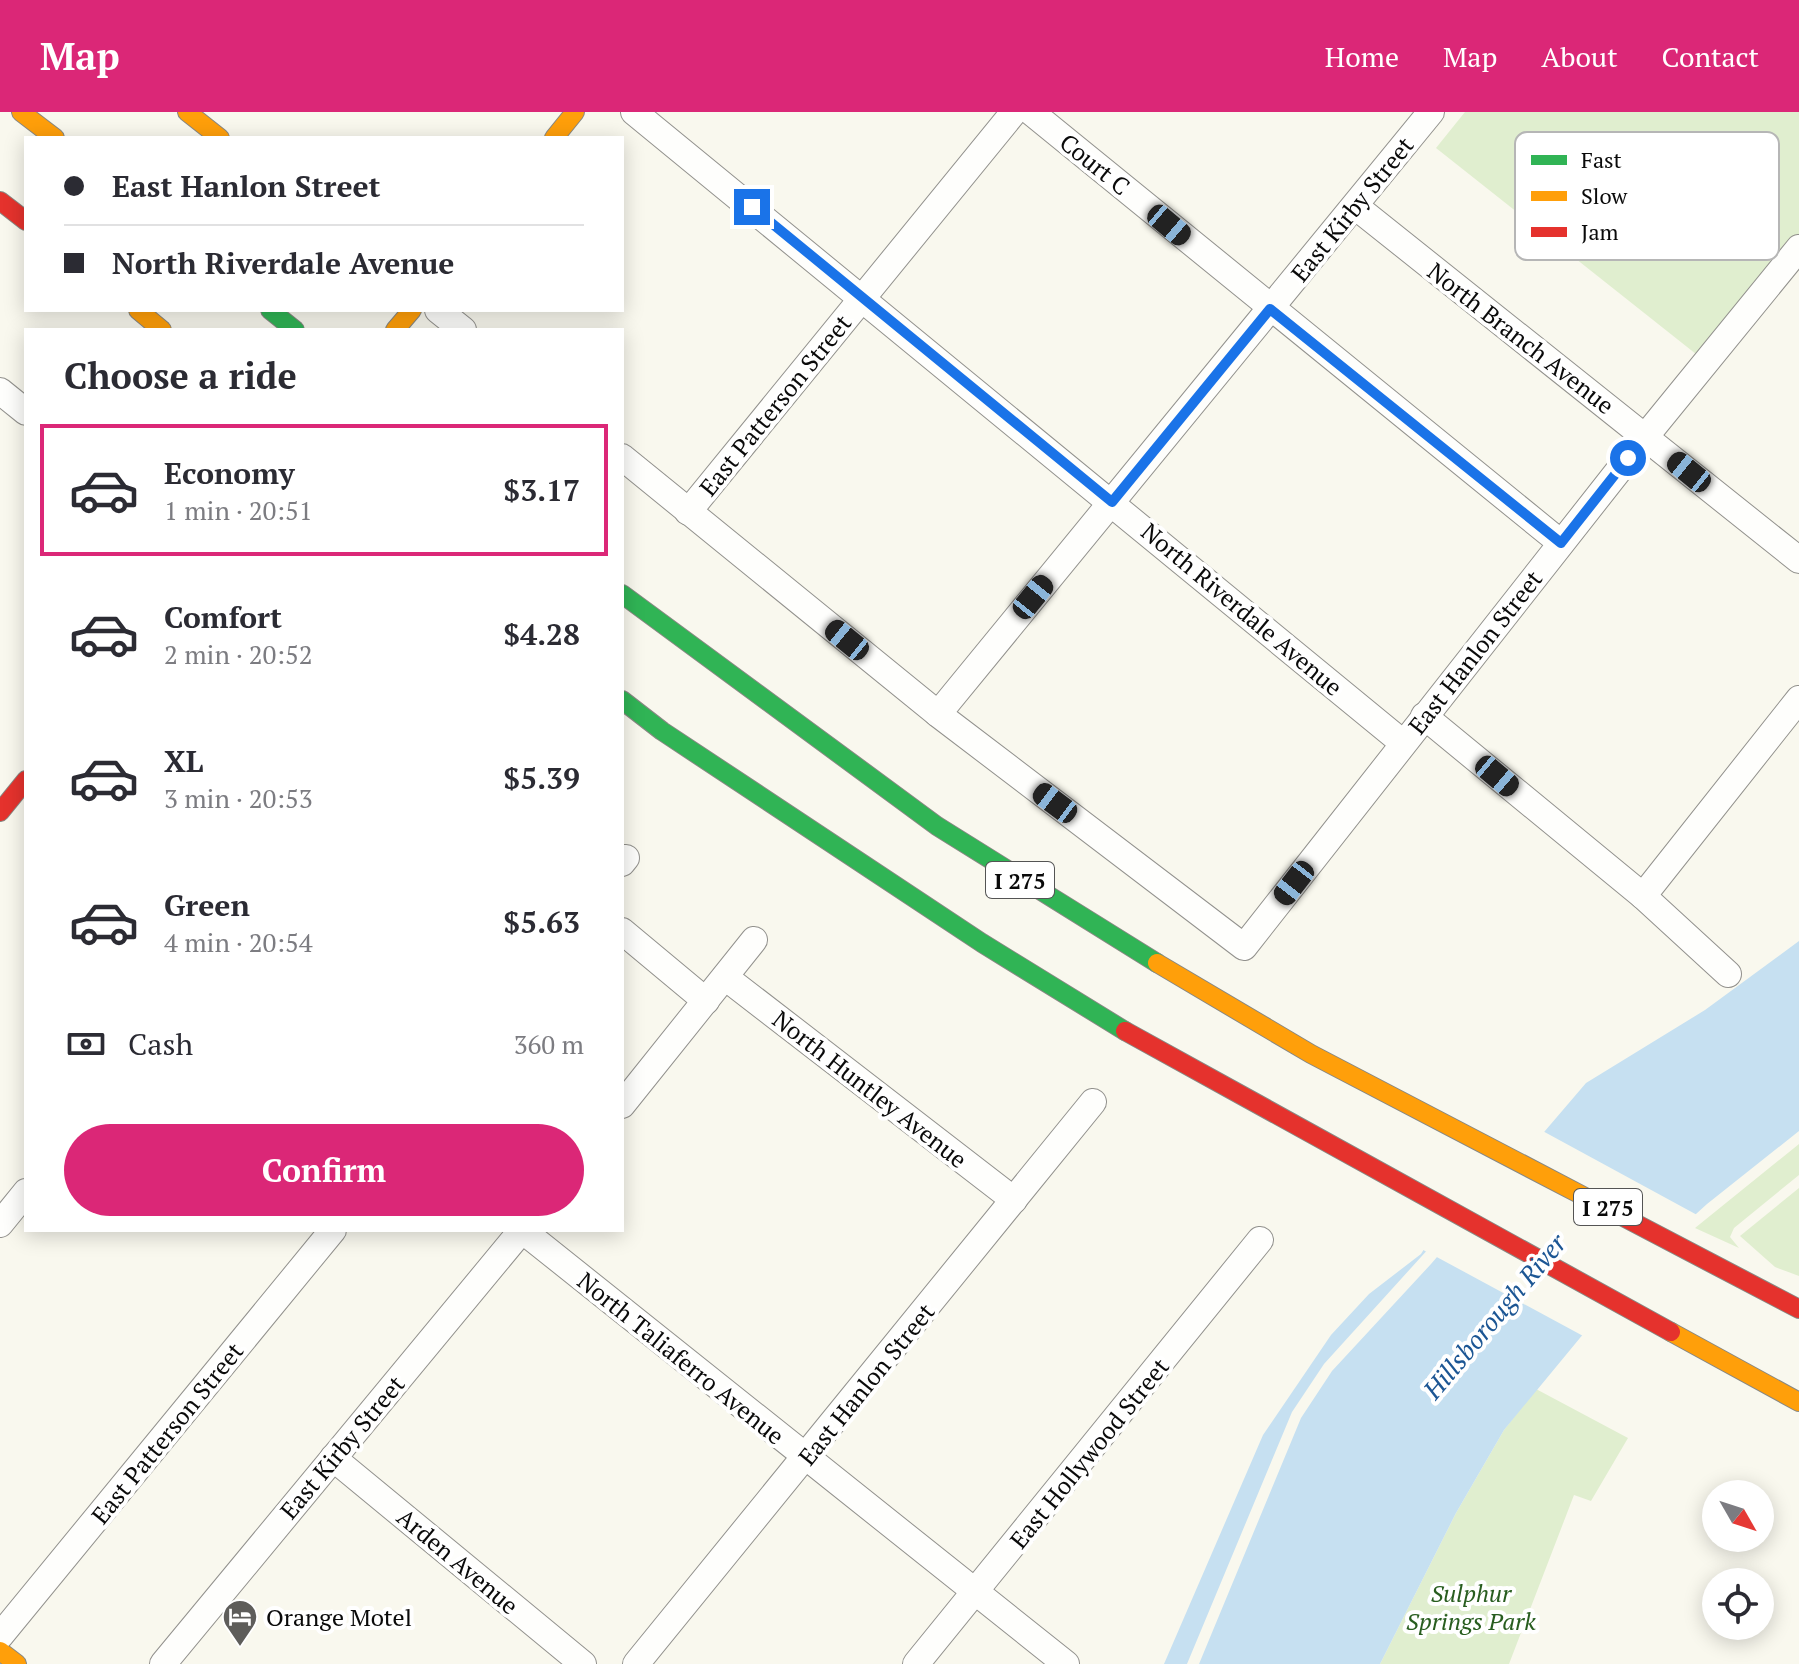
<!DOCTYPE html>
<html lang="en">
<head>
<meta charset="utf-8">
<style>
	body { margin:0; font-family:"PT Serif",serif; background:#f2f2f3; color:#2b2b33; height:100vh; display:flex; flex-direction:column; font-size:30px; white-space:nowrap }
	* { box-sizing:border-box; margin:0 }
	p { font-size:26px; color:#7c7c81 }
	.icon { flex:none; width:44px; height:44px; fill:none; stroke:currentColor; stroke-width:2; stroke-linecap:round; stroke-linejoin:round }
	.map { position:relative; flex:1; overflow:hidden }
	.panel { position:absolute; left:24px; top:216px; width:600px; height:904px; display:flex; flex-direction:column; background:#fff; border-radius:0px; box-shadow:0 4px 20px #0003 }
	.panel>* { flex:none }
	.banner { position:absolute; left:24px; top:24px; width:600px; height:176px; border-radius:0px; box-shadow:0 4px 20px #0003; display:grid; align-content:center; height:176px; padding:0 40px; background:#fff }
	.needle { width:52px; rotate:129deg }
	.controls { position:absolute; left:1702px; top:1368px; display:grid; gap:16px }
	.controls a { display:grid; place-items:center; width:72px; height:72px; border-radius:50%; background:#fff; box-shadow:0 4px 20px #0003; font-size:40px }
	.end { position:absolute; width:36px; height:36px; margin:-18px; border:10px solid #1a73e8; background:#fff; box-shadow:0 0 0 4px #fff }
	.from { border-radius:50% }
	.car { position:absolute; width:24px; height:48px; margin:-24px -12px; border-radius:10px; box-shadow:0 0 6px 2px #0007; background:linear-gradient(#222 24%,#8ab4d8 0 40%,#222 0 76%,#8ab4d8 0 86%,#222 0) }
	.banner b { display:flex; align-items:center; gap:28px; height:76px; font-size:30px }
	.banner b+b { border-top:2px solid #e1e1e2 }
	.banner i { width:20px; height:20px; background:#2b2b33 }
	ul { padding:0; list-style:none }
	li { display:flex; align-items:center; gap:24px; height:132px; margin:0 16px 12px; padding:0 24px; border:4px solid transparent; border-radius:0px }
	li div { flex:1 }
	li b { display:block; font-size:30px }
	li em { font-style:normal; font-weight:700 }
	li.selected { border-color:#db2777 }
	li>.icon { width:72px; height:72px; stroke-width:1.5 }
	h2 { padding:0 40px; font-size:36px; line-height:96px }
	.pay { display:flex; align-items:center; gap:20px; height:88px; padding:0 40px; font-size:30px }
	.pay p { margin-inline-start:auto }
	.action { display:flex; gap:16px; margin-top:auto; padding:16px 40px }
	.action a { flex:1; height:92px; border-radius:48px; background:#db2777; color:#fff; font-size:32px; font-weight:700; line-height:92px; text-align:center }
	header { display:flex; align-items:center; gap:48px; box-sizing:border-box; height:112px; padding:0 40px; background:#db2777; color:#fff }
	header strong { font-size:38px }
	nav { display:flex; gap:44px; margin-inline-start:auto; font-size:28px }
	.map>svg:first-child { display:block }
	.green { fill:#e0eecf }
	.water { fill:#c6e0f1 }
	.pier { fill:#f9f8ee }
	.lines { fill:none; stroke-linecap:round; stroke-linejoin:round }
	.street-casing { stroke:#92918d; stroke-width:28 }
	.fast-casing { stroke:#888883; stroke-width:20 }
	.slow-casing { stroke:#888883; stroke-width:20 }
	.jam-casing { stroke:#888883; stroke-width:20 }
	.street { stroke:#fefefc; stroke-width:26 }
	.fast { stroke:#30b455; stroke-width:18 }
	.slow { stroke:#ff9f0a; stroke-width:18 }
	.jam { stroke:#e5322d; stroke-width:18 }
	.route { stroke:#1a73e8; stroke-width:10 }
	.labels { text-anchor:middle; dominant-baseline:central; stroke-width:8; stroke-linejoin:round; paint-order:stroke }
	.shield { fill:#fff; stroke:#545454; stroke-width:2 }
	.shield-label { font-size:22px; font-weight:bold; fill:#0a0a0a }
	.street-label { font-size:24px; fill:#0a0a0a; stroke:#fff }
	.park-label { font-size:24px; font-style:italic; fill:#285d1f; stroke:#fff }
	.poi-label { font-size:24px; fill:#0a0a0a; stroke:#fff; text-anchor:start }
	.water-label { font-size:26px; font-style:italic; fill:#1c5694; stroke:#fff }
	.key { fill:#fff; stroke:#b6b6b6; stroke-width:2 }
	.key-label { font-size:22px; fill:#0a0a0a }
</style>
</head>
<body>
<header>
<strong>Map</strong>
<nav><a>Home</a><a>Map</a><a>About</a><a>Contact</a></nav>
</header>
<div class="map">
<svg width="1799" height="1552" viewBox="0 0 1799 1552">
	<rect width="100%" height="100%" fill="#f9f8ee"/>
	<!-- green -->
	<g class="green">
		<path d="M1465,0H1799V122L1701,246L1436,36Z"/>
		<path d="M1799,1032V1063L1734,1116L1730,1125L1739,1136L1695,1116Z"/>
		<path d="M1799,1076V1164L1775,1155L1740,1124Z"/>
		<path d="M1536,1277L1628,1326L1591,1389L1574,1383L1509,1552H1380L1456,1401L1504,1318Z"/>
	</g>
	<!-- water -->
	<g class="water">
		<path d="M1799,829V1019L1707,1092L1641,1152L1504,1318L1456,1401L1380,1552H1199L1301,1306L1332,1259L1431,1152L1586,971L1705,898Z"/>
		<path d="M1442,1108L1450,1113L1324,1252L1292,1300L1187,1552H1164L1263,1323L1331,1223L1369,1182L1421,1142Z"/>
	</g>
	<!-- pier -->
	<g class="pier">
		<path d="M1539,1017L1699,1104L1644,1155L1585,1225L1433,1143Z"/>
		<path d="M1439,1106L1454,1114L1430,1142L1420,1136Z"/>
	</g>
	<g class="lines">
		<defs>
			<g id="street">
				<path d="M634,0L1403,631"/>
				<path d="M1031,0L1561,431"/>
				<path d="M1355,94L1799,448"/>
				<path d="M438,198L463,218"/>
				<path d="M0,279L26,300"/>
				<path d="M622,345L938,602L1244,835L1645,325L1799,136"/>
				<path d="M688,400L1014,0"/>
				<path d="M938,602L1431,0"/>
				<path d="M1424,604L1643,784L1728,862"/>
				<path d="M622,751L626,746"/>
				<path d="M1643,784L1799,587"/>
				<path d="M622,819L706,889"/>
				<path d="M725,865L1014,1088"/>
				<path d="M622,993L754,828"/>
				<path d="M0,1112L26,1080"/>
				<path d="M333,1346L583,1552"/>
				<path d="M0,1524L333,1118"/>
				<path d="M163,1552L522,1118L1066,1552"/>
				<path d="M636,1552L1093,990"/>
				<path d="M916,1552L1260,1128"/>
			</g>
			<g id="fast">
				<path d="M270,198L295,218"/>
				<path d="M622,482L937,714L1157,851"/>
				<path d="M622,588L662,619L982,831L1125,919"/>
			</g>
			<g id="slow">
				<path d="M21,0L55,26"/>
				<path d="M187,0L220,26"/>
				<path d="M554,26L575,0"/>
				<path d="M138,198L162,218"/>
				<path d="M395,218L412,198"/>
				<path d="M1157,851L1311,942L1587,1086"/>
				<path d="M1671,1220L1799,1290"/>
				<path d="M0,1539L17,1552"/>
			</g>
			<g id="jam">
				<path d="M0,89L26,109"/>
				<path d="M0,700L26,668"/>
				<path d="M1125,919L1671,1220"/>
				<path d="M1587,1086L1799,1197"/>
			</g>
		</defs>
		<!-- street casing -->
		<use href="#street" class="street-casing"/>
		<!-- fast casing -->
		<use href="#fast" class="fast-casing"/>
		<!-- slow casing -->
		<use href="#slow" class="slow-casing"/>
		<!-- jam casing -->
		<use href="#jam" class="jam-casing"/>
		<!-- street -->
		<use href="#street" class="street"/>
		<!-- fast -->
		<use href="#fast" class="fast"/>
		<!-- slow -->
		<use href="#slow" class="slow"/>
		<!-- jam -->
		<use href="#jam" class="jam"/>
	</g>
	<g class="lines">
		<!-- route -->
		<path class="route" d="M752,95L1112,390L1270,197L1561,431L1628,346"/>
	</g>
	<!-- icons -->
	<defs>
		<symbol id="hotel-pin" viewBox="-11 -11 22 30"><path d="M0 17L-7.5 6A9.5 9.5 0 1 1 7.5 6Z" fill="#5e5d5a" stroke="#fff"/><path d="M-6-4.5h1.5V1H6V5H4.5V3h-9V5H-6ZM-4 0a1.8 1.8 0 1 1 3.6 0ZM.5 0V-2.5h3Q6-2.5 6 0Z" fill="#fff"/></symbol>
	</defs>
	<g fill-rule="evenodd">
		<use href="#hotel-pin" x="220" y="1485" width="40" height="54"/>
	</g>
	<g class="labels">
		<!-- shield labels -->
		<g class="shield">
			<rect x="986" y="750" width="68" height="36" rx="6"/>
			<rect x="1574" y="1077" width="68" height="36" rx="6"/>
		</g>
		<g class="shield-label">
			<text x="1020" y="768">I 275</text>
			<text x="1608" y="1095">I 275</text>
		</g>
		<!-- street labels -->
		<g class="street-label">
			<text transform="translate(1095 52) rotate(39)">Court C</text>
			<text transform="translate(1352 97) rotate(-51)">East Kirby Street</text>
			<text transform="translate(1521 226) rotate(38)">North Branch Avenue</text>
			<text transform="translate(775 293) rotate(-51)">East Patterson Street</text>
			<text transform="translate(1242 497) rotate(40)">North Riverdale Avenue</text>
			<text transform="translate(1475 540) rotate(-52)">East Hanlon Street</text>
			<text transform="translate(870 977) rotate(38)">North Huntley Avenue</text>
			<text transform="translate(681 1246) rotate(39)">North Taliaferro Avenue</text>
			<text transform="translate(866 1272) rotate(-51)">East Hanlon Street</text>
			<text transform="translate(167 1321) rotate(-51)">East Patterson Street</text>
			<text transform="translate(342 1335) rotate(-50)">East Kirby Street</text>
			<text transform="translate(1089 1341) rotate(-51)">East Hollywood Street</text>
			<text transform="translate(458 1449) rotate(40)">Arden Avenue</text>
		</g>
		<!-- park labels -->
		<g class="park-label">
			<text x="1471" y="1481">Sulphur<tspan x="1471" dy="28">Springs Park</tspan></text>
		</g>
		<!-- poi labels -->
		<g class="poi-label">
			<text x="266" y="1505">Orange Motel</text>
		</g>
		<!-- water labels -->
		<g class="water-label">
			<text transform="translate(1494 1204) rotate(-50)">Hillsborough River</text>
		</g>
	</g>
	<!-- legend -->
	<rect x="1515" y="20" width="264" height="128" rx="12" class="key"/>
	<rect x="1531" y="43" width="36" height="10" fill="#30b455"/>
	<rect x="1531" y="79" width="36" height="10" fill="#ff9f0a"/>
	<rect x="1531" y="115" width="36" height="10" fill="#e5322d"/>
	<g class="key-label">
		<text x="1581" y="56">Fast</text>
		<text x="1581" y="92">Slow</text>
		<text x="1581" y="128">Jam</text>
	</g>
</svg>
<div class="controls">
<a><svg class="needle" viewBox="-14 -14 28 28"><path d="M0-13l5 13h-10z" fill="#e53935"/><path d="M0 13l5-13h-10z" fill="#7c7c81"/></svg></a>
<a><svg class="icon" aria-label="locate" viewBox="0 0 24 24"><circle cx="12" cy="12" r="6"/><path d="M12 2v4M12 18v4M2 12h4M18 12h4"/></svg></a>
</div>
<i class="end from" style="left:1628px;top:346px"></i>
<i class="end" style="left:752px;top:95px"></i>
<i class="car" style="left:1169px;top:113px;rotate:130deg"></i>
<i class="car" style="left:1689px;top:360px;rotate:309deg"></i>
<i class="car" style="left:1033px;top:485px;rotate:39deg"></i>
<i class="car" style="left:847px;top:528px;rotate:309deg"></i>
<i class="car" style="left:1497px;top:664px;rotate:130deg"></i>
<i class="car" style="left:1055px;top:691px;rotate:307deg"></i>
<i class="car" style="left:1294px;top:771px;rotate:218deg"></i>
<div class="banner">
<b><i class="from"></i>East Hanlon Street</b>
<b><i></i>North Riverdale Avenue</b>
</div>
<section class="panel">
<h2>Choose a ride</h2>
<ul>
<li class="selected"><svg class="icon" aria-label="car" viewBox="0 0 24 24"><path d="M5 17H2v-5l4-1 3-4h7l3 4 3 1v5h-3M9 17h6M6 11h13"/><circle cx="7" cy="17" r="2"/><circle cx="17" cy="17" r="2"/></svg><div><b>Economy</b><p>1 min · 20:51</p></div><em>$3.17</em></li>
<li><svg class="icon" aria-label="car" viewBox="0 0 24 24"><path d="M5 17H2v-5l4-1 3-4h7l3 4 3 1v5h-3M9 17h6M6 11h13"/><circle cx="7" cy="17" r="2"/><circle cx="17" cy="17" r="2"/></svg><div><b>Comfort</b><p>2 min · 20:52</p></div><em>$4.28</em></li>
<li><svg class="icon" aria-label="car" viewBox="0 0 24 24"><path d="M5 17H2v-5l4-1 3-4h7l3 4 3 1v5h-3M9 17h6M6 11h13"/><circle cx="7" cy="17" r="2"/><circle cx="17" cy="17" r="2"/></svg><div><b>XL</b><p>3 min · 20:53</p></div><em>$5.39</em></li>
<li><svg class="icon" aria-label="car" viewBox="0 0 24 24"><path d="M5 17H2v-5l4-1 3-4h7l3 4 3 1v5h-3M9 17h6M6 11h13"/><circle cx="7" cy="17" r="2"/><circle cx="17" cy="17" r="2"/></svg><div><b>Green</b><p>4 min · 20:54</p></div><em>$5.63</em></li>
</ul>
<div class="pay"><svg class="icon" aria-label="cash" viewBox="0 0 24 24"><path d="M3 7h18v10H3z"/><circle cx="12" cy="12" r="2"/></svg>Cash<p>360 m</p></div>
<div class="action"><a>Confirm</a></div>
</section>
</div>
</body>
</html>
